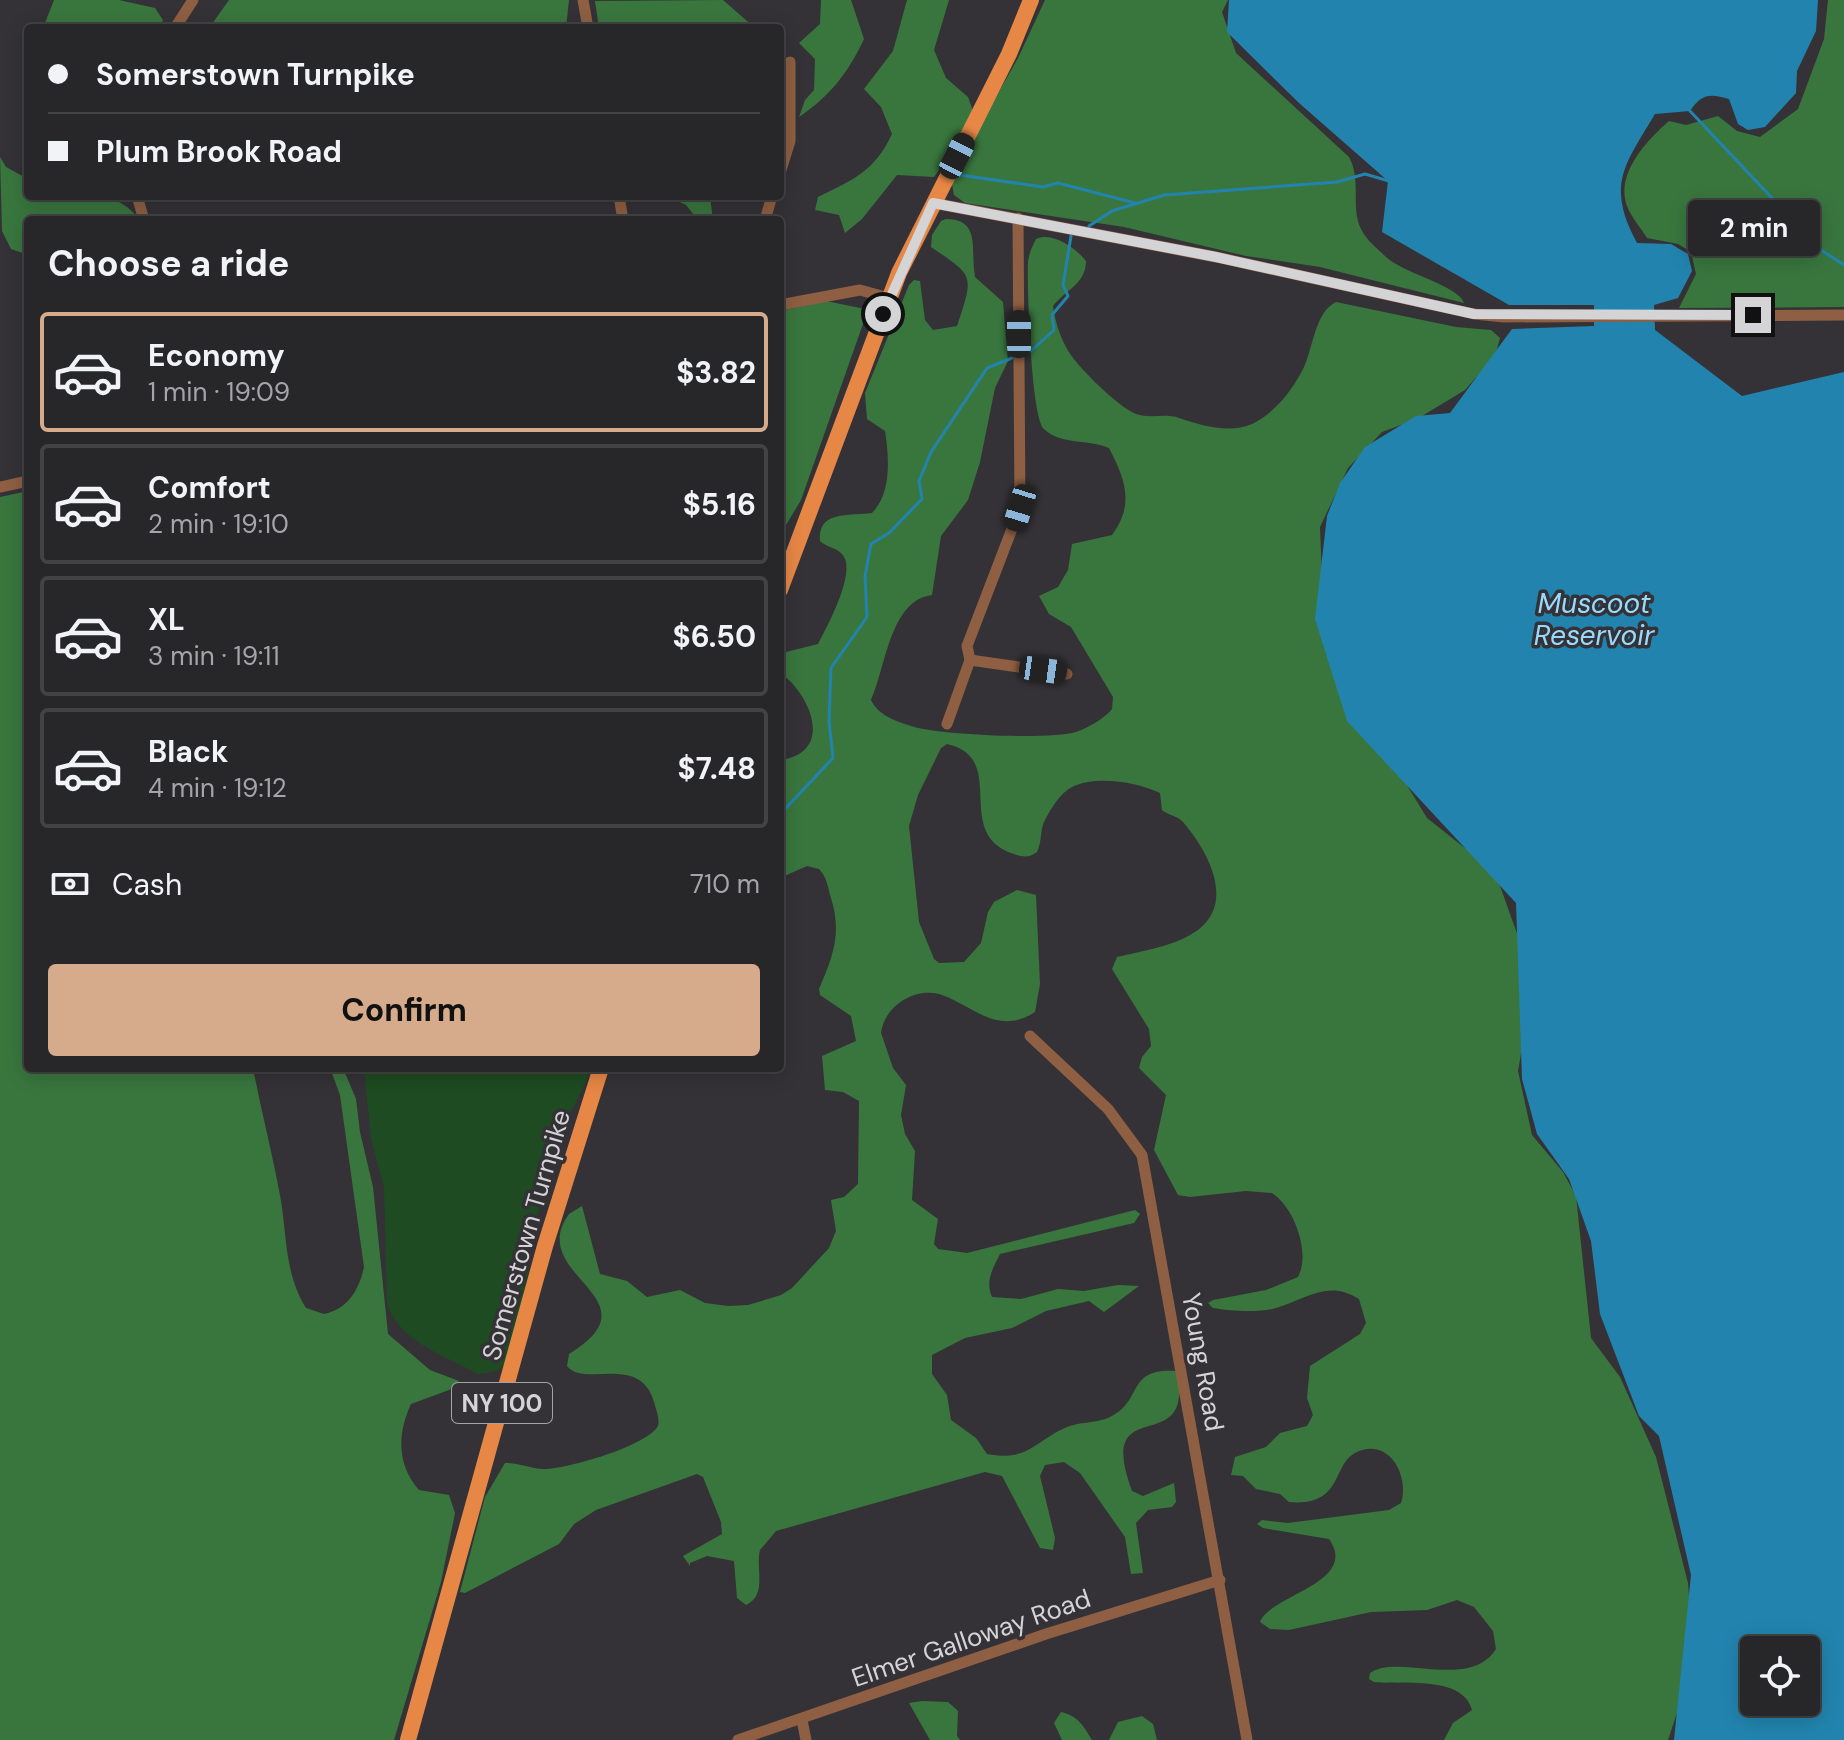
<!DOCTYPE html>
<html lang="en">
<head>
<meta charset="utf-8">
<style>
	body { margin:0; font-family:"DM Sans",sans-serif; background:#333234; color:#f1f3f6; height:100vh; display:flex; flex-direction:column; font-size:30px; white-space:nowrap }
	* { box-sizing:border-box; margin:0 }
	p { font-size:26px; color:#a4a5a8 }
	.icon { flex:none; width:44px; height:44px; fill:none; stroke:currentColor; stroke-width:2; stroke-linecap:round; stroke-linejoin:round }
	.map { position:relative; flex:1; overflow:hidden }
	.details { position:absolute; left:24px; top:216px; width:760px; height:856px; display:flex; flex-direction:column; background:#272628; border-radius:8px; box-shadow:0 4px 20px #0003,0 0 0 2px #434345 }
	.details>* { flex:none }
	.hud { position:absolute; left:24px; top:24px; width:760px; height:176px; border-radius:8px; box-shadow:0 4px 20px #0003,0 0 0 2px #434345; display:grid; align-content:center; height:176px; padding:0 24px; background:#272628 }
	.tools { position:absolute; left:1740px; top:1636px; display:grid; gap:16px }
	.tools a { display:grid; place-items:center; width:80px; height:80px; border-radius:8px; background:#272628; box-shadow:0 4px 20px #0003,0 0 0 2px #434345; font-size:40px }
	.end { position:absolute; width:36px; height:36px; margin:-18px; border:10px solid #d4d3d6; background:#111; box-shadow:0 0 0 4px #111 }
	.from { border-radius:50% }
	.bubble { position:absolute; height:56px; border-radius:8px; background:#272628; box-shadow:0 4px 20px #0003,0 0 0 2px #434345; font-size:26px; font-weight:700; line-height:56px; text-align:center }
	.car { position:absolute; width:24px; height:48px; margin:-24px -12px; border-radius:10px; box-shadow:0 0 6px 2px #0007; background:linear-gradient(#222 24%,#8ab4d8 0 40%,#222 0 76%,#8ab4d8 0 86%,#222 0) }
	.hud b { display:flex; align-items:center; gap:28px; height:76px; font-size:30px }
	.hud b+b { border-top:2px solid #434345 }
	.hud i { width:20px; height:20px; background:#f1f3f6 }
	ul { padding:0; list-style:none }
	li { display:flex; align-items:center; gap:24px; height:120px; margin:0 16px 12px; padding:0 8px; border:4px solid #434345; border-radius:8px }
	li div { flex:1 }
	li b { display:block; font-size:30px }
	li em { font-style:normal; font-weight:700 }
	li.current { border-color:#d6ab8b }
	li>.icon { width:72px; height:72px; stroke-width:1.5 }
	h2 { padding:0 24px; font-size:36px; line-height:96px }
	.pay { display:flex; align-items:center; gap:20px; height:88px; padding:0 24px; font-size:30px }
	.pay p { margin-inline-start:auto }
	.action { display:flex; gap:16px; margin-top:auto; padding:16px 24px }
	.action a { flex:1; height:92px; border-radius:8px; background:#d6ab8b; color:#111; font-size:32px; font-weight:700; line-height:92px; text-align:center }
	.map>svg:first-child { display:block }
	.green { fill:#1e4b22 }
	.forest { fill:#39763e }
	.water { fill:#2284ae; fill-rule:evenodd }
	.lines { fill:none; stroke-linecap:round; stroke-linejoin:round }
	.stream { stroke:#2284ae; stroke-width:3 }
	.street { stroke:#8e5f42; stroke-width:11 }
	.primary { stroke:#e78746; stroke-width:16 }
	.route { stroke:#d4d3d6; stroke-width:10 }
	.labels { text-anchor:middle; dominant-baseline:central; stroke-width:7; stroke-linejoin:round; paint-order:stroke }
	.shield { fill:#343236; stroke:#a4a3a6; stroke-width:2 }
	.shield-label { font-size:24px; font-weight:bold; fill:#d4d3d6 }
	.street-label { font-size:26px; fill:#d4d3d6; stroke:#343236 }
	.water-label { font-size:28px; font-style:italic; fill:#98dafd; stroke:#343236 }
</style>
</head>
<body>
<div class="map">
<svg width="1844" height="1740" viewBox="0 0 1844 1740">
	<rect width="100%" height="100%" fill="#343236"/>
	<!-- green -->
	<path class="green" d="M364,1068H591C583,1092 569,1112 560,1136C551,1162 543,1191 537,1219C526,1266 531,1320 505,1363C499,1372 488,1373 478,1374C446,1356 399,1342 387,1304L384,1188L371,1139Z"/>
	<!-- forest -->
	<g class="forest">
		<path d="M54,0H119L155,8L163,20L159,28H43Z"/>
		<path d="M229,0H569L566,28H209Z"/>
		<path d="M723,0L755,28H599L595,1Z"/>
		<path d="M821,0H851L864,39C848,73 830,96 799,117L805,100L814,90L815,59L799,43L820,24Z"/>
		<path d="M907,0H949L934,50L946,78L968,97L973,111L960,141L934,177L897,175L862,219L845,233L839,215L815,210L818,197C854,179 874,172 892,134L881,107L864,89L893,51Z"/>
		<path d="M1045,0H1228L1222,12L1236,53L1349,157C1362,181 1350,207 1361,229C1366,240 1378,249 1386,257C1401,272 1459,286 1464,303L1320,267L1246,256L1124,227L965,203L954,195L952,184L965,152L1018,58Z"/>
		<path d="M1828,0H1844V307L1679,308L1696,274L1691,252L1678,244L1647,238C1641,228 1631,217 1627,206C1615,174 1647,140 1669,121L1686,125L1718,116L1737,131L1760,137L1798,109L1824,39Z"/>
		<path d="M0,157L6,167L28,179V196C66,196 116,185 139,220H28V255L11,249L2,231Z"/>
		<path d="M667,196H710L713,220H698L686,205Z"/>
		<path d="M946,219C982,219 970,251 975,277L1003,302L1008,361L995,388L980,462L968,500L941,536L932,595C890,600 886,667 871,700C878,715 895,721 911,726C936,735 1051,740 1076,732C1088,728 1105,718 1112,709L1113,697L1071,627L1049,614L1039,596L1058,587L1068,570L1072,544L1112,535C1135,504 1125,479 1109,448C1089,439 1060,445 1044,429C1031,417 1027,286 1028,262C1029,253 1032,247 1036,239C1052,231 1076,248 1086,261C1086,284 1065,290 1053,306C1055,320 1059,334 1066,347C1074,364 1118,407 1136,414C1151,419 1165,413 1179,418C1203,426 1232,435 1256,422C1277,410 1294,388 1304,367C1313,348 1315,312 1336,302L1456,327L1491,330L1500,338L1495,356L1465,390L1417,419L1382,432L1348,468L1320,527L1322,579L1394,764L1427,818L1485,864L1500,886L1524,953V1037L1518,1071L1532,1135L1563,1172L1576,1196L1591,1338L1620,1377L1656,1457L1688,1583L1690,1609L1677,1713L1668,1740H1444L1453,1723L1472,1710C1463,1675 1403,1685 1374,1682L1369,1679L1370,1673C1397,1653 1470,1691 1496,1649L1493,1631L1474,1607L1457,1600L1427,1610L1371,1612L1289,1630L1270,1629L1260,1622C1270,1595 1360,1583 1329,1539L1263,1528L1257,1524L1262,1520L1288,1523L1389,1510L1401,1503C1410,1475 1388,1436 1355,1453C1332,1465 1343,1507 1289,1502L1280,1494L1256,1489L1243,1476L1231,1475L1235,1457L1266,1447L1280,1433L1307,1426L1313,1415L1307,1398L1310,1366L1360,1334L1366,1323L1359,1299C1328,1279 1306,1299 1276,1308C1259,1313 1231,1311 1213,1308L1208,1303L1213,1300L1266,1290L1298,1277C1311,1253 1294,1207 1272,1193L1246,1191L1190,1197L1178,1195L1154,1150L1166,1095L1139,1068L1142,1057L1151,1046L1149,1029L1112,969L1117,957C1142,951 1176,946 1198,930C1236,901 1207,850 1183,822C1178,816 1168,815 1162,810L1160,793C1137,782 1096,775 1072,787C1060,793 1050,810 1044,822C1040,831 1042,842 1037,852C1029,858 1023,857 1014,854C951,834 1010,758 947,744L941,748L918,795L909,826L919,922L934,959L939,963L964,962L981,943L988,912L994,902L1017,890L1036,895L1040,984L1035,1012C998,1036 975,1007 942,995C916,986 884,1006 881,1033L893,1068L906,1085L901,1115L905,1134L915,1151L912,1200L938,1219L934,1244L938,1249L967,1253L1135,1210L1140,1214L1134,1223L1000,1254C993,1268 985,1281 992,1297L1021,1299L1058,1289L1084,1291L1118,1285L1139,1286L1104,1312L1089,1301L1046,1311L1012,1328L965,1338L932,1355V1374L947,1395L951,1420L976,1438L987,1454C1029,1462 1034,1441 1067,1427C1082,1421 1101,1424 1115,1414C1142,1398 1128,1367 1177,1371C1177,1379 1180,1388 1179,1396C1175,1448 1098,1399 1132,1491L1143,1496L1174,1483L1176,1502L1172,1507L1148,1510L1136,1523L1143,1573L1131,1574L1125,1537L1080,1473L1064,1462L1045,1465L1040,1476L1055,1538L1053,1550L1040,1548L1002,1476L985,1472L776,1531L760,1550C755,1568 768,1595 746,1605L737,1598L734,1561L707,1556L690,1563V1566L683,1556L722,1534L721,1522L703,1477L697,1474L596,1510L574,1524L559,1544L465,1593L460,1592L485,1497L505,1463C518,1463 529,1468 542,1469C565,1470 647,1446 658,1426C660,1418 656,1410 654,1402C640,1353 584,1388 567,1366L569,1354C661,1298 524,1276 569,1214L582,1206L600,1274L627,1281L647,1297L680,1290L705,1303L728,1306L748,1305L781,1295L792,1288L829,1248L836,1231L831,1200L844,1197L858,1184L859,1101L843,1092L825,1090L822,1056L856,1041L851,1016L820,995L819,989C833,957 842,933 831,898C828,888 827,877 819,869L807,866L780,878V760C833,753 813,698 782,674L780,663L786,652L818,644C827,627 858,570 842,554C837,548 826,547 820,541C817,510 851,516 872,513C892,493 889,457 885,431L867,419L865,393L909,285L914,280L920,281L925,320L933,330L957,326C975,273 973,276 931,247L932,235L941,221Z"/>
		<path d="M826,301L865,309L864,321L801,500L780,535V311Z"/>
		<path d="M28,491V1068H253C261,1110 272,1152 280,1195C287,1233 284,1273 306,1308L324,1314C348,1309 359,1290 364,1267L340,1095L330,1068H343L356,1099L360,1132L373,1187L388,1334L430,1370L459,1381L449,1390L411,1404C397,1434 397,1465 419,1490L449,1495L455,1513L441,1582L394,1740H0V497Z"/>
		<path d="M922,1701L948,1702L958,1711L957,1736L960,1740H930L909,1703Z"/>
		<path d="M1061,1712C1078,1716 1083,1725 1092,1740H1062L1054,1723Z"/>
		<path d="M1142,1716L1153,1724L1157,1740H1109L1118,1722Z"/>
	</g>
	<!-- water -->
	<path class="water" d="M1229,0H1818L1816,31L1797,71L1796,93L1765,127L1748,130L1738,124L1729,99C1710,93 1701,94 1690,111L1655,114C1624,166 1606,185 1637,243L1671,244L1688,254L1692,271L1678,298L1654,305L1655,330L1742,396L1844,372V1740H1674L1691,1575L1659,1436L1639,1416L1600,1314L1591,1241L1569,1179L1537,1134L1522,1079L1516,903L1347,721L1315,619L1327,516L1340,483L1365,447L1416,416L1450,413L1512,329L1594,326V305H1509L1382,232L1388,181L1299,103L1227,32ZM1754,1650H1806V1702H1754Z"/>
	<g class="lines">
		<!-- stream -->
		<g class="stream">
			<path d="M1690,111L1821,250L1844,265"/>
			<path d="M960,175L1043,187L1058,183L1135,203"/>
			<path d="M1089,226L1112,211L1164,195L1337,182L1365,174L1389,181"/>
			<path d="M1031,351L1054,330L1052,315L1068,296L1063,285L1071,236"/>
			<path d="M780,809L786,808L833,758L829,721L831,668L867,617L865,576L871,544L889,533L922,499L919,481L931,452L987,368L1012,358"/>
		</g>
		<!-- street -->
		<g class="street">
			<path d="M583,0L588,28"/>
			<path d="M175,28L193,0"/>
			<path d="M780,173L790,141V62"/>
			<path d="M137,196L144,220"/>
			<path d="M619,196L623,220"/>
			<path d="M933,203L1216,257L1474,314L1504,317L1844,315"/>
			<path d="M765,220L772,196"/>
			<path d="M780,305L860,290L889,298"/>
			<path d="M0,487L28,481"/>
			<path d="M970,660L1067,674"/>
			<path d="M947,724L970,660L967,646L1020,508L1018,218"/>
			<path d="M1030,1036L1108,1109L1142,1155L1247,1740"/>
			<path d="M802,1720L806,1740"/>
			<path d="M738,1740L1046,1634L1220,1580"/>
		</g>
		<!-- primary -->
		<g class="primary">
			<path d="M780,590L899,273L1009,54L1031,0"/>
			<path d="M408,1740L545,1246L601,1068"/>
		</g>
	</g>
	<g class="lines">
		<!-- route -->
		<path class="route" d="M883,314L933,203L1216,257L1474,314L1753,315"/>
	</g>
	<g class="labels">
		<!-- shield labels -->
		<rect class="shield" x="452" y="1383" width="100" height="40" rx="6"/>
		<g class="shield-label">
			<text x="502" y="1403">NY 100</text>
		</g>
		<!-- street labels -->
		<g class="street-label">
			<text transform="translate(526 1235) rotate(-74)">Somerstown Turnpike</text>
			<text transform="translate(1203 1362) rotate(80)">Young Road</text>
			<text transform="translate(971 1638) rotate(-19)">Elmer Galloway Road</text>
		</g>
		<!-- water labels -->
		<g class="water-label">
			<text x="1594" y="603">Muscoot<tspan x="1594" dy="32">Reservoir</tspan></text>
		</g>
	</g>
</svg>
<div class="tools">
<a><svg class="icon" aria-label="locate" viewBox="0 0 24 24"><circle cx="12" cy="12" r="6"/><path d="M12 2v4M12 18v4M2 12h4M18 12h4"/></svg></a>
</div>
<i class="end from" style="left:883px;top:314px"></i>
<i class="end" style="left:1753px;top:315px"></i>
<div class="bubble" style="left:1688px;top:200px;width:132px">2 min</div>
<i class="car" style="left:957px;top:156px;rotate:27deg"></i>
<i class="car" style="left:1019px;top:334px;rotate:0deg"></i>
<i class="car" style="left:1020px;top:508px;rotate:197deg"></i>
<i class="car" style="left:1043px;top:670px;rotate:98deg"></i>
<div class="hud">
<b><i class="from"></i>Somerstown Turnpike</b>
<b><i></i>Plum Brook Road</b>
</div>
<section class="details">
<h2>Choose a ride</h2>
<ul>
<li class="current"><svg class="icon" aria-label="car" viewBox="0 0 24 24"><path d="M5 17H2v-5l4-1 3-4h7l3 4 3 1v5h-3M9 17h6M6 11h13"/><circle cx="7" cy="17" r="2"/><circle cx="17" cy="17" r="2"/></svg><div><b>Economy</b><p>1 min · 19:09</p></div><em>$3.82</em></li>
<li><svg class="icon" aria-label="car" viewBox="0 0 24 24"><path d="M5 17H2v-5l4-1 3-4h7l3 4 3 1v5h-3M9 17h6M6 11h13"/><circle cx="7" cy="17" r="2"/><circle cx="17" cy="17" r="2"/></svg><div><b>Comfort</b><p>2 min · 19:10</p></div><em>$5.16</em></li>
<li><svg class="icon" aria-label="car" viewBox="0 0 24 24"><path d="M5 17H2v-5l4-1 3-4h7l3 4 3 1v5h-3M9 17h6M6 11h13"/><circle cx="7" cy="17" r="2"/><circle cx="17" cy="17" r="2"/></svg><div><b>XL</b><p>3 min · 19:11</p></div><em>$6.50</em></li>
<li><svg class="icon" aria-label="car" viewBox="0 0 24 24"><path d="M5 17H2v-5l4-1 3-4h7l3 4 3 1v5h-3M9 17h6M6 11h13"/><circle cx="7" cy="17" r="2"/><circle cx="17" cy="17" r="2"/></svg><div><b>Black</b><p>4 min · 19:12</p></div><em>$7.48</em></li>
</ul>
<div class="pay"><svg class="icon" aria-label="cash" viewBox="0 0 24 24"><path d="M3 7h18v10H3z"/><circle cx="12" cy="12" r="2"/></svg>Cash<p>710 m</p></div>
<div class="action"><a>Confirm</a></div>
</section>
</div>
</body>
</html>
